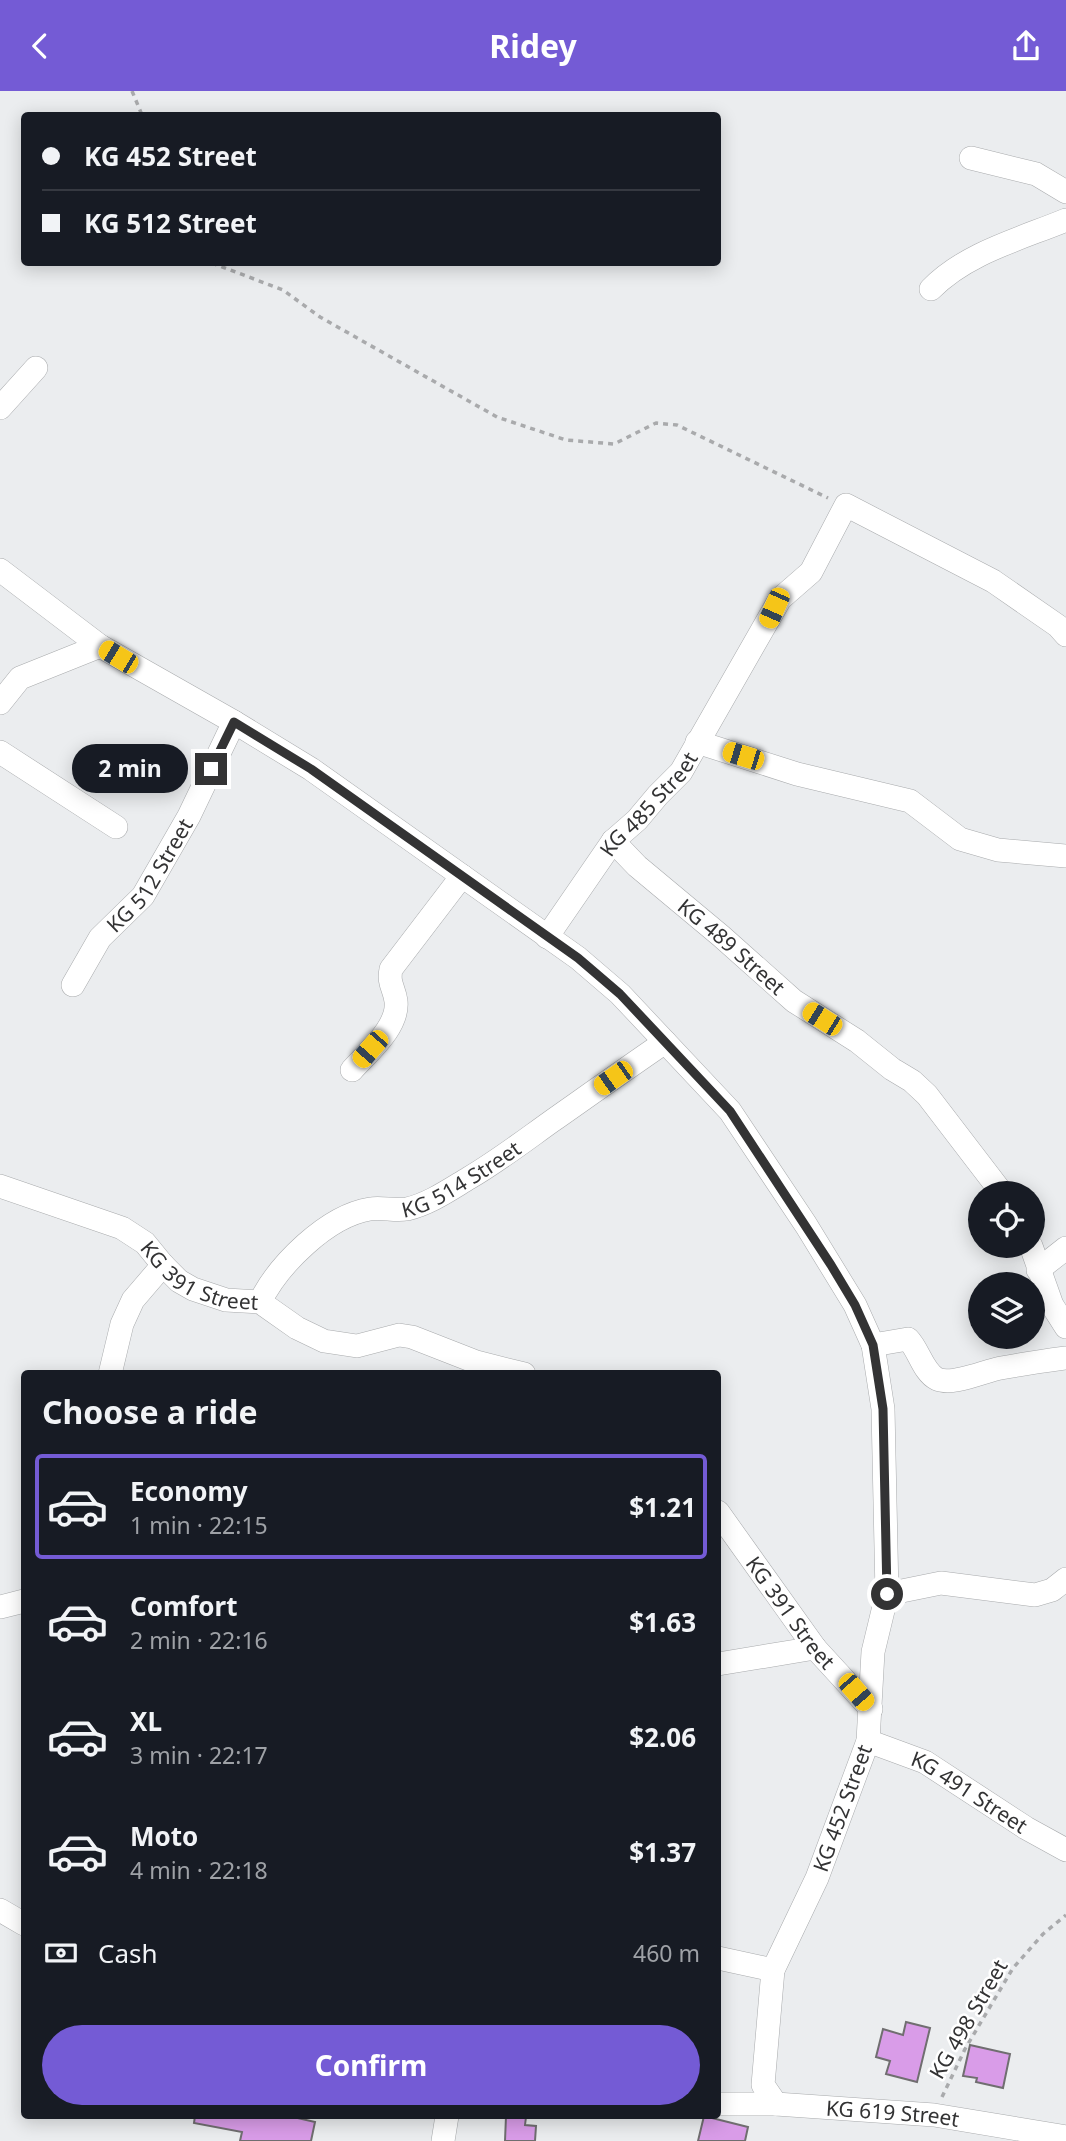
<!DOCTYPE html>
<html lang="en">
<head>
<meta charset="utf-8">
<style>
	body { margin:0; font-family:"Noto Sans",sans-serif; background:#20242c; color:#f1f3f6; height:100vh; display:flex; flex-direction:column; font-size:26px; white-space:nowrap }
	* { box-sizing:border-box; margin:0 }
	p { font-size:23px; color:#9ea1a6 }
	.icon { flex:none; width:38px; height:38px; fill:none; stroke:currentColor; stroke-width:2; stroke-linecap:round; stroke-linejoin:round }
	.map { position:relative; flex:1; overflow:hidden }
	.drawer { position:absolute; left:21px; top:1279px; width:700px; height:749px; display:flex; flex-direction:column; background:#171b24; border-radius:7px; box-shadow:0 4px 18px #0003 }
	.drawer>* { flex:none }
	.top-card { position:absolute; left:21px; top:21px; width:700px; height:154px; border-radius:7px; box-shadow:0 4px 18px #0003; display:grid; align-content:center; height:154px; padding:0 21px; background:#171b24 }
	.tools { position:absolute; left:968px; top:1090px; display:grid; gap:14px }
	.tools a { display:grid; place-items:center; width:77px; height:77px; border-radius:50%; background:#171b24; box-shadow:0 4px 18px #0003; font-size:35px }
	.end { position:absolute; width:32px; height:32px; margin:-16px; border:9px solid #333334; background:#fff; box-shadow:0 0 0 4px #fff }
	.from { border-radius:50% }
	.bubble { position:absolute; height:49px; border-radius:24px; background:#171b24; box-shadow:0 4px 18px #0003; font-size:23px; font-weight:700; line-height:49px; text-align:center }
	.car { position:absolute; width:21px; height:42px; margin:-21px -10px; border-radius:9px; box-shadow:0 0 5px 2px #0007; background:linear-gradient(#f5c518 24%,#345 0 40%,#f5c518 0 76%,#345 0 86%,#f5c518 0) }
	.top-card b { display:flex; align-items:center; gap:24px; height:66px; font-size:26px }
	.top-card b+b { border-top:2px solid #363941 }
	.top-card i { width:18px; height:18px; background:#f1f3f6 }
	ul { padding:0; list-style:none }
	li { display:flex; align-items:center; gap:21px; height:105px; margin:0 14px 10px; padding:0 7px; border:4px solid transparent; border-radius:7px }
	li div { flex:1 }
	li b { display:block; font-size:26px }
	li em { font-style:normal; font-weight:700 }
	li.selected { border-color:#745bd5 }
	li>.icon { width:63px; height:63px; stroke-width:1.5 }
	h2 { padding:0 21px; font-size:32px; line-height:84px }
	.pay { display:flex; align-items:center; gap:18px; height:77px; padding:0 21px; font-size:26px }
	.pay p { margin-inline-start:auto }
	.primary-button { display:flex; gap:14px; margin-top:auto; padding:14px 21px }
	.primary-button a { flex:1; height:80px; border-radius:42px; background:#745bd5; color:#fff; font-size:28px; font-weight:700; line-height:80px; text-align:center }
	header { display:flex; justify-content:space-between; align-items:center; height:91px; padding:0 21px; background:#745bd5; color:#fff; font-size:32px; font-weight:700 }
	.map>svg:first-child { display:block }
	.building { fill:#d99ce8; stroke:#706e70; stroke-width:2 }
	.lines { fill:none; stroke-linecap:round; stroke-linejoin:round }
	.minor-casing { stroke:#a8aaac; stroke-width:24 }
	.path { stroke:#a9aaac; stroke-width:3.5; stroke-dasharray:5 5; stroke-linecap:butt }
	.minor { stroke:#fff; stroke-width:23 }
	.route { stroke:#333334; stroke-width:9 }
	.labels { text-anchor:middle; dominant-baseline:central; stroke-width:5; stroke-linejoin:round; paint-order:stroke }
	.street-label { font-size:21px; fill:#333334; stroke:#fff }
</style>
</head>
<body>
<header><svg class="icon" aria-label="back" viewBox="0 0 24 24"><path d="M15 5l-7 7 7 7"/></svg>Ridey<svg class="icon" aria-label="share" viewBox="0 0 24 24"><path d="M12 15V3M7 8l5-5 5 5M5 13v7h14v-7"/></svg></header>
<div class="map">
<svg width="1066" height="2050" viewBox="0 0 1066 2050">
	<rect width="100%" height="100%" fill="#ebedef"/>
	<!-- building -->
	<g class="building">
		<path d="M906,1931L930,1937L917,1991L886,1983L890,1970L876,1966L883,1938L903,1944Z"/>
		<path d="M970,1954L1010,1963L1003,1997L976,1991L977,1987L963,1985Z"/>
		<path d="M195,2025H289L315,2031L311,2050H240L242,2041L194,2032Z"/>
		<path d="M506,2025L526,2026L525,2034L536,2035L535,2050H505Z"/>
		<path d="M704,2025L748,2036L745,2050H698Z"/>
	</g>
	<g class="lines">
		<defs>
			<g id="minor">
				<path d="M971,67L1036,83L1066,101"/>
				<path d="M931,198C966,162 1020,148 1066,129"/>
				<path d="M0,317L36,277"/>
				<path d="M0,479L100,555L234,631L311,678L578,867L620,903L730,1020L806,1134L855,1214L873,1254L883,1318L887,1503L873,1561L868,1650L817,1787L773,1879L763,1994L776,2013"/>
				<path d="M0,612L20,587L100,555"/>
				<path d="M697,651L797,683L910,710L960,748L998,759L1066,765"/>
				<path d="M0,661L116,736"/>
				<path id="s1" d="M613,750L637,775L721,845L794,910L857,950L892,978L912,990L927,1004L1002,1102"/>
				<path id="s2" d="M547,846L613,750L637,729L658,704L681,681L780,508L811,481L846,414L993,490L1058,535L1066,544"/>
				<path id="s3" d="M73,894L100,847L143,805L189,725L234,631"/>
				<path d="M352,979C368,961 399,936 396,910C394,896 388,893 391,878L462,785"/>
				<path id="s4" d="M0,1095L122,1137L145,1152L163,1174L179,1190L193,1198L226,1209L260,1211L297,1237L324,1250L357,1255L399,1244L412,1246L476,1271L524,1283"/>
				<path d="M1031,1155L1052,1214L1066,1236"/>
				<path d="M1038,1179L1066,1157"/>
				<path id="s5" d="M260,1211C278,1174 327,1125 370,1118C382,1116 394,1120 407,1118C429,1113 449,1099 469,1087C498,1070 524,1050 552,1030C589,1004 627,977 665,951"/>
				<path d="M873,1254L908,1248C919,1259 923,1281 937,1288C953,1295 984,1280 1001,1277C1023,1273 1044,1270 1066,1267"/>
				<path d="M110,1283L122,1233L133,1209L163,1174"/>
				<path id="s6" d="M718,1421L815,1557L871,1618"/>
				<path d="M887,1503L941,1492L1035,1504L1052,1499L1066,1488"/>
				<path d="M0,1516L24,1510"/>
				<path d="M718,1573L815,1557"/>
				<path id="s7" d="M868,1650L925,1671L1026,1737L1066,1759"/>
				<path d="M0,1819L24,1833"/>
				<path d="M718,1867L773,1879"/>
				<path id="s8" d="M718,2013H776L934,2024L1066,2046"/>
				<path d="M443,2050L447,2025"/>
			</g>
		</defs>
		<!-- minor casing -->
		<use href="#minor" class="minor-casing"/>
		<!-- path -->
		<g class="path">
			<path d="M132,0L142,24"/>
			<path d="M212,172L283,199L320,226L497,326L566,349L614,353L656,332L677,334L828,407"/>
			<path d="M942,2006L965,1958L1013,1877L1043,1843L1066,1824"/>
		</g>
		<!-- minor -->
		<use href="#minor" class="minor"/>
	</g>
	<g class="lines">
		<!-- route -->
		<path class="route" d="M211,678L234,631L311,678L578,867L620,903L730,1020L831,1174L855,1214L873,1254L883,1318L887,1503"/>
	</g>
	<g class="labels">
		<!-- street labels -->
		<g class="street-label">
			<text stroke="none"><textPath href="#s2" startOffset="168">KG 485 Street</textPath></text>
			<text stroke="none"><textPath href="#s3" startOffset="135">KG 512 Street</textPath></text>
			<text stroke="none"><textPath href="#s1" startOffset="159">KG 489 Street</textPath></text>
			<text stroke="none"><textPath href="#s5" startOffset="247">KG 514 Street</textPath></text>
			<text stroke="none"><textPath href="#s4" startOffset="224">KG 391 Street</textPath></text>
			<text stroke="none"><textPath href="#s6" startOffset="124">KG 391 Street</textPath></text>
			<text stroke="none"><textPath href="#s7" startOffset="114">KG 491 Street</textPath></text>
			<text transform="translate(842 1717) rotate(-70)">KG 452 Street</text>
			<text transform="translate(968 1928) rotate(-60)">KG 498 Street</text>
			<text stroke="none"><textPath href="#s8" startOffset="175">KG 619 Street</textPath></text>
		</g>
	</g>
</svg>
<div class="tools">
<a><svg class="icon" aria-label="locate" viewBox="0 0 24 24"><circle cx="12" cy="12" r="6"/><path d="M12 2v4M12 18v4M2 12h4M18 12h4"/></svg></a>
<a><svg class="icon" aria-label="layers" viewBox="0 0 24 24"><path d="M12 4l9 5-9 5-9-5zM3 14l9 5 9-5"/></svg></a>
</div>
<i class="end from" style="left:887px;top:1503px"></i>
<i class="end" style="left:211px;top:678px"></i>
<div class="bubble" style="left:72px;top:653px;width:116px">2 min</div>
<i class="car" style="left:774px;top:517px;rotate:204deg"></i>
<i class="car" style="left:118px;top:566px;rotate:301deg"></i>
<i class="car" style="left:743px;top:665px;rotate:287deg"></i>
<i class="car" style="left:822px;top:928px;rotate:302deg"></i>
<i class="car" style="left:370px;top:958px;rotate:221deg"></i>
<i class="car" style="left:613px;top:987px;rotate:235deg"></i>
<i class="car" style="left:856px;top:1601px;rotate:139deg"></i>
<div class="top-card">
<b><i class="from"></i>KG 452 Street</b>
<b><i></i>KG 512 Street</b>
</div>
<section class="drawer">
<h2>Choose a ride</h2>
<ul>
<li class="selected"><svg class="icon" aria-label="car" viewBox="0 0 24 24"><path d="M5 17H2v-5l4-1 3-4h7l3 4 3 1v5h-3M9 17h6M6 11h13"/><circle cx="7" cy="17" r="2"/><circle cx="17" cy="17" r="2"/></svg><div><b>Economy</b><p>1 min · 22:15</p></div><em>$1.21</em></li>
<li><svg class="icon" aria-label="car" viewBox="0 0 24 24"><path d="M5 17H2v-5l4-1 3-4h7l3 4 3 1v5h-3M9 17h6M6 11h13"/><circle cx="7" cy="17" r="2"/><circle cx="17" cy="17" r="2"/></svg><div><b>Comfort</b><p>2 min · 22:16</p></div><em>$1.63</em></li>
<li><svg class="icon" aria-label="car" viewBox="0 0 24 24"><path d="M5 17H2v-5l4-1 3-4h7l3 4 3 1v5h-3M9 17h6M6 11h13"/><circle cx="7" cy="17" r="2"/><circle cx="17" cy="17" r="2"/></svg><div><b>XL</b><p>3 min · 22:17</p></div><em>$2.06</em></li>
<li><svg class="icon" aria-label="car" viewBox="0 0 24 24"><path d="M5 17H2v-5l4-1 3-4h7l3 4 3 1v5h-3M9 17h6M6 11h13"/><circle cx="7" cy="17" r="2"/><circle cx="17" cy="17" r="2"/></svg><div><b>Moto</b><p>4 min · 22:18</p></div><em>$1.37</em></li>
</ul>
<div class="pay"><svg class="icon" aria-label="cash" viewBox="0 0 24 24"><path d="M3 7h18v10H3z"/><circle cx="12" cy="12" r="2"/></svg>Cash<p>460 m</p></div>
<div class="primary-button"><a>Confirm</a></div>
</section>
</div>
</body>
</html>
